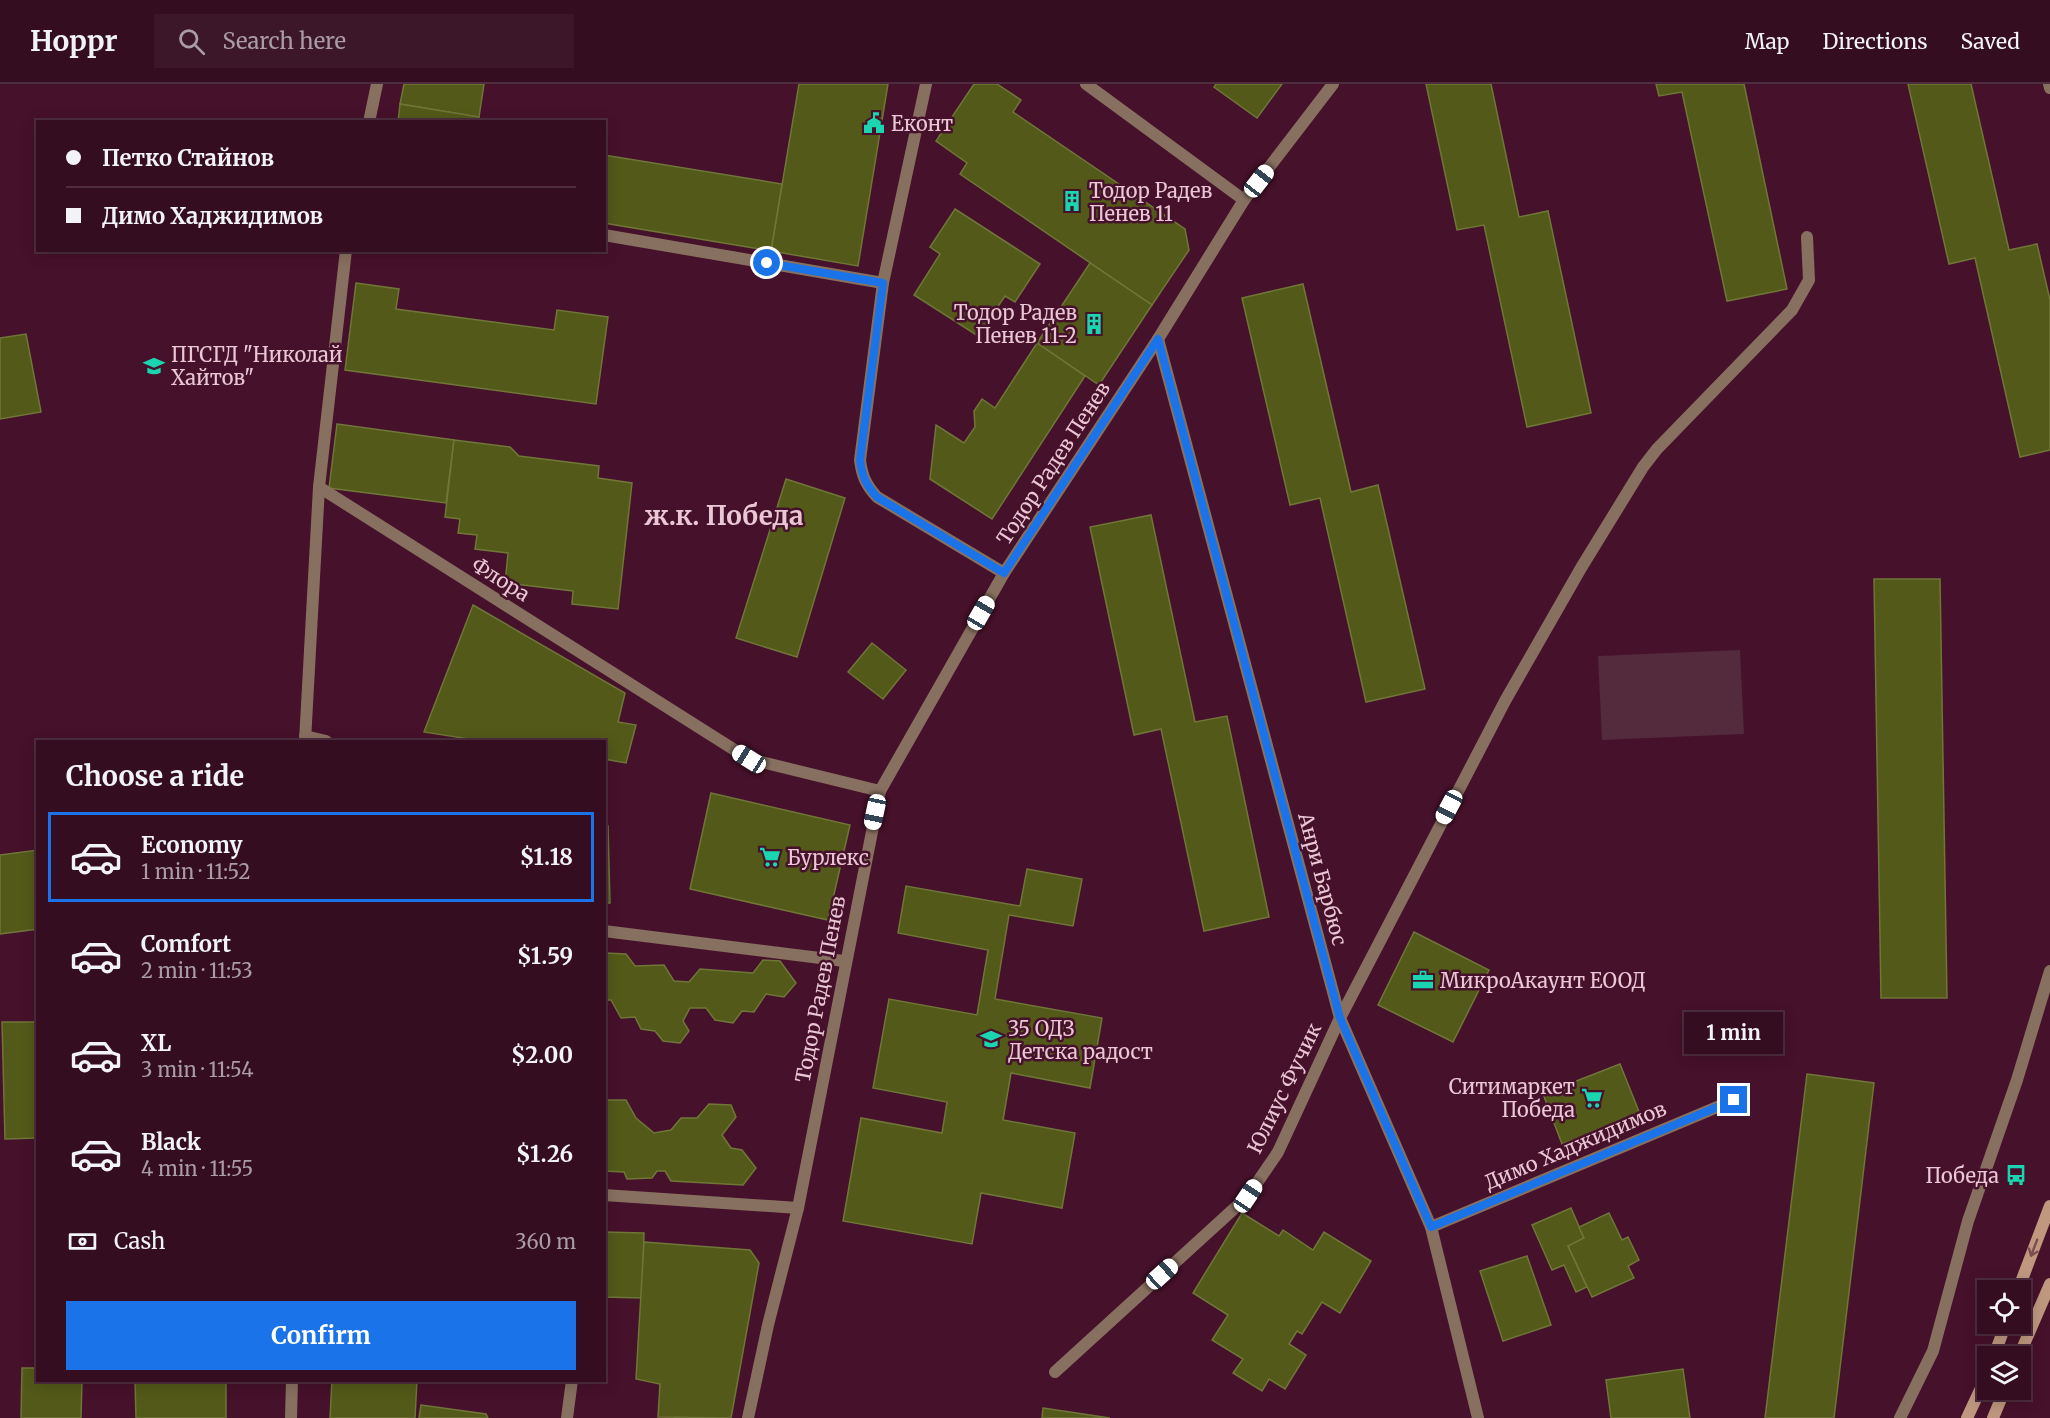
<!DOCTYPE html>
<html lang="en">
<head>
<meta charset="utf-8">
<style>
	body { margin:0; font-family:Merriweather,serif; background:#3c1629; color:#f1f3f6; height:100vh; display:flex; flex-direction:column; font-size:22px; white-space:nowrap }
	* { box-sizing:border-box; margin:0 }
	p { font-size:20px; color:#a99ca5 }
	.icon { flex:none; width:33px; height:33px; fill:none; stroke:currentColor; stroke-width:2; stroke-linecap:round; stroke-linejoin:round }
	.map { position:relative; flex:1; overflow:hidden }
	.sheet { position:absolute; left:36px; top:656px; width:570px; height:642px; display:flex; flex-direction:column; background:#340d20; border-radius:0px; box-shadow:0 3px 15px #0003,0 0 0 2px #4e2d3e }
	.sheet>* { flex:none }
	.hud { position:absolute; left:36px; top:36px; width:570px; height:132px; border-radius:0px; box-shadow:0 3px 15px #0003,0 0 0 2px #4e2d3e; display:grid; align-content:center; height:132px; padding:0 30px; background:#340d20 }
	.controls { position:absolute; left:1977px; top:1196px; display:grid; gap:12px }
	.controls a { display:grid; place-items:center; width:54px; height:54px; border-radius:0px; background:#340d20; box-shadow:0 3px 15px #0003,0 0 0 2px #4e2d3e; font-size:30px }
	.end { position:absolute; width:27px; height:27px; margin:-14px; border:8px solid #1a73e8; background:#fff; box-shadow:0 0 0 3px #fff }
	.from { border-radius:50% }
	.bubble { position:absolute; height:42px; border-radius:0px; background:#340d20; box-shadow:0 3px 15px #0003,0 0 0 2px #4e2d3e; font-size:20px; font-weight:700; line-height:42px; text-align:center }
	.car { position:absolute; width:18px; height:36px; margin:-18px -9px; border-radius:8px; box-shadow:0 0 4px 2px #0007; background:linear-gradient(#fff 24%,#345 0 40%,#fff 0 76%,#345 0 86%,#fff 0) }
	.hud b { display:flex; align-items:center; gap:21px; height:57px; font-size:22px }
	.hud b+b { border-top:2px solid #4e2d3e }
	.hud i { width:15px; height:15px; background:#f1f3f6 }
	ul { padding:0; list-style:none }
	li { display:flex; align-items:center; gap:18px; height:90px; margin:0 12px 9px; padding:0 18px; border:3px solid transparent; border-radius:0px }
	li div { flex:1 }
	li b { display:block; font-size:22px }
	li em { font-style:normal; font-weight:700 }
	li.current { border-color:#1a73e8 }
	li>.icon { width:54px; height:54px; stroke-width:1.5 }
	h2 { padding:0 30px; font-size:27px; line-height:72px }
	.pay { display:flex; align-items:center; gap:15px; height:66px; padding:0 30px; font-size:22px }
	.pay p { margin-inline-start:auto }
	.button { display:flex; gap:12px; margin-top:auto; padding:12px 30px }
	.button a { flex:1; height:69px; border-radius:0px; background:#1a73e8; color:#fff; font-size:24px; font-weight:700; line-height:69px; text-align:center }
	header { display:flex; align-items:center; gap:36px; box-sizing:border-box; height:84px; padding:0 30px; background:#340d20; border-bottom:2px solid #4e2d3e }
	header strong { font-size:28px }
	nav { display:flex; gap:33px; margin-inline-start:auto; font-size:21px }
	.search { width:420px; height:54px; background:#3c1629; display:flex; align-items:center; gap:15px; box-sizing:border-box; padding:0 21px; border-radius:0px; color:#a99ca5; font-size:22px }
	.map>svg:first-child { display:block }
	.green { fill:#532b3c }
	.building { fill:#535919; stroke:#6f7638; stroke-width:1.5 }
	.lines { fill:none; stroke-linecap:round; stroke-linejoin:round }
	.service { stroke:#887060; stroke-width:12 }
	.minor { stroke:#887060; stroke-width:12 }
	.secondary { stroke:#bf987f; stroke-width:12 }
	.oneway { stroke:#7c4e50 }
	.route { stroke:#1a73e8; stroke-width:8 }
	.labels { text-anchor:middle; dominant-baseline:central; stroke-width:5; stroke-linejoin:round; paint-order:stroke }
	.poi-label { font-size:20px; fill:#eac7d4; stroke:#46112a; text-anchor:start }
	.street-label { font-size:20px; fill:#eac7d4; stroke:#46112a }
	.district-label { font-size:26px; font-weight:bold; fill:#eac7d4; stroke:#46112a }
</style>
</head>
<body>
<header>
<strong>Hoppr</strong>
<div class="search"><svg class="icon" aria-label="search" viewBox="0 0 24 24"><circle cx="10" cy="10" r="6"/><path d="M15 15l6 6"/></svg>Search here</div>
<nav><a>Map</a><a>Directions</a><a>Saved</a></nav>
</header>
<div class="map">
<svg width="2050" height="1334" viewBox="0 0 2050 1334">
	<rect width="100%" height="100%" fill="#46112a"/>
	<!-- green -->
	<path class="green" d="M1740,566L1744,650L1602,656L1598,572Z"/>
	<!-- building -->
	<g class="building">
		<path d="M404,0H484L479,33L400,20Z"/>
		<path d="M799,0H888L858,182L771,167Z"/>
		<path d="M974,0H997L1021,16L1013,28L1185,145L1189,166L1152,221L960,90L967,79L936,57Z"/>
		<path d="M1216,0H1282L1257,34L1214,3Z"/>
		<path d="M1426,0H1491L1519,133L1548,127L1591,329L1527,343L1484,141L1457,146Z"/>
		<path d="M1656,0H1744L1787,205L1727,217L1682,8L1659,12Z"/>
		<path d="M1908,0H1971L2009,166L2037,160L2050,216V366L2020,373L1975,174L1949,180Z"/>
		<path d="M400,20L479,33L478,38H398Z"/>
		<path d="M604,71L782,100L771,167L604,139Z"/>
		<path d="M955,125L1040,180L1015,218L1005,212L978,252L914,211L940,170L930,163Z"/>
		<path d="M1090,179L1152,221L1099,301L1037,259Z"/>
		<path d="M356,199L399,205L396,225L554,246L557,226L608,233L596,320L345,286Z"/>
		<path d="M1303,200L1351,408L1378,401L1425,605L1366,618L1320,414L1290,421L1242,214Z"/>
		<path d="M26,250L41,328L0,335V254Z"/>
		<path d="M1037,259L1085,292L992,435L930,395L936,341L964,359L975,343L974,327L982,315L995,324Z"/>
		<path d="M337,340L454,356L446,419L329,404Z"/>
		<path d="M454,356L510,363L519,372L599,382L598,394L632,399L618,525L572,520L573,507L505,499L508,469L475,465L477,451L458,449L460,435L445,433Z"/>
		<path d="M786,395L845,414L797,573L736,554Z"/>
		<path d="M1151,431L1195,638L1227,632L1269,833L1204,847L1161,645L1134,651L1090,443Z"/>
		<path d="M1874,495H1940L1947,914H1881Z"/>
		<path d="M473,521L625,609L618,638L636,641L626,679L604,675V657H482L424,648Z"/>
		<path d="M872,559L906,586L883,615L848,588Z"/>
		<path d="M711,709L850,741L828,836L690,805Z"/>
		<path d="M604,742H608L610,819H604Z"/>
		<path d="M38,766V845L0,850V771Z"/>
		<path d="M1027,785L1082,795L1073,842L1009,831L995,915L1102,934L1090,1004L1011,989L1003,1036L1075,1049L1062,1124L981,1109L972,1160L843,1137L861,1034L942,1049L947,1018L873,1004L889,915L977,931L988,866L898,849L906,802L1020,822Z"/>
		<path d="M1414,848L1489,886L1453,958L1378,921Z"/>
		<path d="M606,869L626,870L635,882L664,881L674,897L689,898L700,885L753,889L763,876L780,877L796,899L784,913L766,910L754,928L742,927L733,939L715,936L706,924H690L683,937L689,947L680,959L663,957L655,947L641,945L635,933L621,934L611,916H604Z"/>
		<path d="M2,938H38V1054L5,1055Z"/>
		<path d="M1620,980L1640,1030L1562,1060L1543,1010Z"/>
		<path d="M1807,990L1874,999L1834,1334H1765Z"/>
		<path d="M606,1016H626L636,1034L654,1049L671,1046L681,1034H697L709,1020L731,1021L736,1033L722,1051L731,1064L742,1066L756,1084L743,1101L671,1097L665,1087H657L652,1094L627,1095L624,1088L604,1087Z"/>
		<path d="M1571,1124L1584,1154L1568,1162L1587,1203L1576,1208L1564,1181L1552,1186L1532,1141Z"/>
		<path d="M1242,1129L1279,1152L1283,1146L1313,1166L1324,1148L1371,1177L1340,1229L1322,1218L1302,1250L1297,1247L1289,1260L1306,1271L1285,1305L1269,1295L1262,1307L1233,1289L1243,1275L1212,1256L1228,1231L1193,1209Z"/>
		<path d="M1609,1129L1622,1156L1628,1153L1639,1176L1628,1182L1634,1194L1592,1213L1568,1162L1584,1154L1579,1143Z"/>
		<path d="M604,1148L644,1149L642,1214L604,1213Z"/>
		<path d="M644,1158L750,1166L759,1179L731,1334L658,1333L660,1300L636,1295Z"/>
		<path d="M1527,1172L1551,1241L1503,1257L1480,1187Z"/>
		<path d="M22,1284H38V1296H82L81,1334H21Z"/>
		<path d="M1683,1285L1690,1334H1611L1606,1296Z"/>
		<path d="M135,1296H226V1334H136Z"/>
		<path d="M332,1296H417L415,1334H330Z"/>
		<path d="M421,1321L486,1330L488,1334H419Z"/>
		<path d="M1043,1324L1110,1334H1042Z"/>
	</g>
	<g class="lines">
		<!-- service -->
		<g class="service">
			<path d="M883,199L860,376C862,392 866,401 877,413L1004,489"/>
			<path d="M305,652L326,657"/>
			<path d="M604,847L844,877"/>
			<path d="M604,1111L798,1124"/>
			<path d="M1055,1288L1248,1112L1278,1068L1340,934L1505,617L1581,484L1643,383L1657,365L1792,226L1809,196L1807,153"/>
			<path d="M567,1334L572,1296"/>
			<path d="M1900,1334L1933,1267L1968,1137L2017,996L2050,887"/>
		</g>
		<!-- minor -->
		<g class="minor">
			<path d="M1086,0L1244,116"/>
			<path d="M2049,0L2050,4"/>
			<path d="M369,38L377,0"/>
			<path d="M604,151L883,199L926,0"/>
			<path d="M346,166L319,403L749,675L880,707"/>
			<path d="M1158,255L1340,934L1431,1143L1478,1334"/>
			<path d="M305,657L319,403"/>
			<path d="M1431,1143L1734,1016"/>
			<path d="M291,1334L292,1296"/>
			<path d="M748,1334L768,1241L798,1124L880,707L1004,489L1158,255L1244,116L1333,0"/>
		</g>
		<!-- secondary -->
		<g class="secondary">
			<path d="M2018,1206L2050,1122"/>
			<path d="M1994,1272L2006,1239"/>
			<path d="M2019,1272L2050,1200"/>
			<path d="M1967,1334L1988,1289"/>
			<path d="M1993,1334L2005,1305"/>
		</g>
	</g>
	<!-- one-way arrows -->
	<defs><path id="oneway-shaft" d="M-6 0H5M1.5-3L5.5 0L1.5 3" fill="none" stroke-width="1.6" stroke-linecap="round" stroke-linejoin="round" transform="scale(1.5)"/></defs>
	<use class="oneway" href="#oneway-shaft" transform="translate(2034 1164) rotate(111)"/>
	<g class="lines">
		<!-- route -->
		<path class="route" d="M767,179L883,199L860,376C862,392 866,401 877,413L1004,489L1158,255L1340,934L1431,1143L1734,1016"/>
	</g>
	<!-- icons -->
	<defs>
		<symbol id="civic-bare" viewBox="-9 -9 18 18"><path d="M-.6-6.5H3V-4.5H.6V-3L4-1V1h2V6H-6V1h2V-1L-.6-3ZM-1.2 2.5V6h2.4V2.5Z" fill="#1bd5b1" stroke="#46112a" stroke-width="2.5" paint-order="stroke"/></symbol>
		<symbol id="building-bare" viewBox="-9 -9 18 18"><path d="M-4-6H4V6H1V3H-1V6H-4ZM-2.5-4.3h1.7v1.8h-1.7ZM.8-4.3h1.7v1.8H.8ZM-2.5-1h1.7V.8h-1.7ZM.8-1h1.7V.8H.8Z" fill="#1bd5b1" stroke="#46112a" stroke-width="2.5" paint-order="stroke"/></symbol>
		<symbol id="school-bare" viewBox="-9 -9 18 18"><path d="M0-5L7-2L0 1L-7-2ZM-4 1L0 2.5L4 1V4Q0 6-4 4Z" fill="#1bd5b1" stroke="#46112a" stroke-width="2.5" paint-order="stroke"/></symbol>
		<symbol id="supermarket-bare" viewBox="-9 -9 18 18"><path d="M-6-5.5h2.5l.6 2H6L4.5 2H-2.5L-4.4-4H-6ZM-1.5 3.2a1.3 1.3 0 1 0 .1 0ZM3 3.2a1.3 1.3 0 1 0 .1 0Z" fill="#1bd5b1" stroke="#46112a" stroke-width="2.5" paint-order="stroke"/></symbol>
		<symbol id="office-bare" viewBox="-9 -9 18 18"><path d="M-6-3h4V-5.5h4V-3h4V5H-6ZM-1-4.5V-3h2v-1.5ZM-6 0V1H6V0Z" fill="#1bd5b1" stroke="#46112a" stroke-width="2.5" paint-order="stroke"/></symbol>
		<symbol id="bus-bare" viewBox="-9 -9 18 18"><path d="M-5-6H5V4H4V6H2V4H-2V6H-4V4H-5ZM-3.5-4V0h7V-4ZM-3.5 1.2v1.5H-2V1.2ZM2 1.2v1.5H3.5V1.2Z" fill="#1bd5b1" stroke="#46112a" stroke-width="2.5" paint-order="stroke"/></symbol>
	</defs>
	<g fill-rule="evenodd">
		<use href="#civic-bare" x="859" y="24" width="30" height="30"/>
		<use href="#building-bare" x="1057" y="102" width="30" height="30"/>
		<use href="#building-bare" x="1079" y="225" width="30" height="30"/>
		<use href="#school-bare" x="139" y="267" width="30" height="30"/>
		<use href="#supermarket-bare" x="755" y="758" width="30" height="30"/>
		<use href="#office-bare" x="1408" y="881" width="30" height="30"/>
		<use href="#school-bare" x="976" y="940" width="30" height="30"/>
		<use href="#supermarket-bare" x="1577" y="999" width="30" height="30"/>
		<use href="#bus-bare" x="2001" y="1076" width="30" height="30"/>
	</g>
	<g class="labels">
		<!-- poi labels -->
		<g class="poi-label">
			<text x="891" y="39">Еконт</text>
			<text x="1089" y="106">Тодор Радев<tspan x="1089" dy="23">Пенев 11</tspan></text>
			<text x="1077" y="228" text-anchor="end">Тодор Радев<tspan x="1077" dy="23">Пенев 11-2</tspan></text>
			<text x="171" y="270">ПГСГД "Николай<tspan x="171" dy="23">Хайтов"</tspan></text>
			<text x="787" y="773">Бурлекс</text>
			<text x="1440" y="896">МикроАкаунт ЕООД</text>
			<text x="1008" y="944">35 ОДЗ<tspan x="1008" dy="23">Детска радост</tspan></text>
			<text x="1575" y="1002" text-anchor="end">Ситимаркет<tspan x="1575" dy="23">Победа</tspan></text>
			<text x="1999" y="1091" text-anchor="end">Победа</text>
		</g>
		<!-- street labels -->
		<g class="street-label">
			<text transform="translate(1053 379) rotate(-57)">Тодор Радев Пенев</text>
			<text transform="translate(501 495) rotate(32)">Флора</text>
			<text transform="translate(1323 795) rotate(75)">Анри Барбюс</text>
			<text transform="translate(820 905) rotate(-79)">Тодор Радев Пенев</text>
			<text transform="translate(1284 1004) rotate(-64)">Юлиус Фучик</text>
			<text transform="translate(1575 1061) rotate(-23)">Димо Хаджидимов</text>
		</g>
		<!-- district labels -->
		<g class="district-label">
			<text x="724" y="431">ж.к. Победа</text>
		</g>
	</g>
</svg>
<div class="controls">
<a><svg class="icon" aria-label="locate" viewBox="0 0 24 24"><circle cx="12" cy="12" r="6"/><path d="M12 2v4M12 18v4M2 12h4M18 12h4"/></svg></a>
<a><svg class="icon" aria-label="layers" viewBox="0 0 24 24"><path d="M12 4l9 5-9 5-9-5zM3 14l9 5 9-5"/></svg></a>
</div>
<i class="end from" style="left:767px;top:179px"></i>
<i class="end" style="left:1734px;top:1016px"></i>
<div class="bubble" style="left:1684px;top:928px;width:99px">1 min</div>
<i class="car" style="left:1259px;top:97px;rotate:38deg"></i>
<i class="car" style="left:981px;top:529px;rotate:30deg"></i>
<i class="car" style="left:749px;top:675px;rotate:302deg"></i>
<i class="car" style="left:1449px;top:723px;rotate:208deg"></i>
<i class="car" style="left:875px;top:728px;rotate:192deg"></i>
<i class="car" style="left:1248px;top:1112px;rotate:34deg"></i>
<i class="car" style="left:1162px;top:1190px;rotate:48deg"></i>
<div class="hud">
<b><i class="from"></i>Петко Стайнов</b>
<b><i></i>Димо Хаджидимов</b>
</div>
<section class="sheet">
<h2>Choose a ride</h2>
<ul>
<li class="current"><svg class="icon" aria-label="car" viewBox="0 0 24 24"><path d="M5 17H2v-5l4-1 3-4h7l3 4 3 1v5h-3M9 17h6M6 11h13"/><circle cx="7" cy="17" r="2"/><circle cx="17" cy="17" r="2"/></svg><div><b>Economy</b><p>1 min · 11:52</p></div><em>$1.18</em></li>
<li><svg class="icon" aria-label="car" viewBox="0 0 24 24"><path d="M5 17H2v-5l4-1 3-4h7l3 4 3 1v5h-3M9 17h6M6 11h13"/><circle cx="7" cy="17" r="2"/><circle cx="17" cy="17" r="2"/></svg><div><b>Comfort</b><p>2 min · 11:53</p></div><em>$1.59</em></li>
<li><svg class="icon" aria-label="car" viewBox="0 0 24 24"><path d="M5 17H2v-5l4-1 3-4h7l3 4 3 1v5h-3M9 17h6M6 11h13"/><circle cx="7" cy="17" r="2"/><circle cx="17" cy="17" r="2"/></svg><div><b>XL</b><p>3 min · 11:54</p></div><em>$2.00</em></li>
<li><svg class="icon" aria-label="car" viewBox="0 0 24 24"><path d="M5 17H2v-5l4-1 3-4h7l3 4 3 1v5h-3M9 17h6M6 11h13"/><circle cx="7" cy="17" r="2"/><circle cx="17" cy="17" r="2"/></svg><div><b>Black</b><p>4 min · 11:55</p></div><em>$1.26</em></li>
</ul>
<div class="pay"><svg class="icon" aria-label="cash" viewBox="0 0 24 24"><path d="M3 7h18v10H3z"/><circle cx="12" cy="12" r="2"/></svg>Cash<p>360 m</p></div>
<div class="button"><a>Confirm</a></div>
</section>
</div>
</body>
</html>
